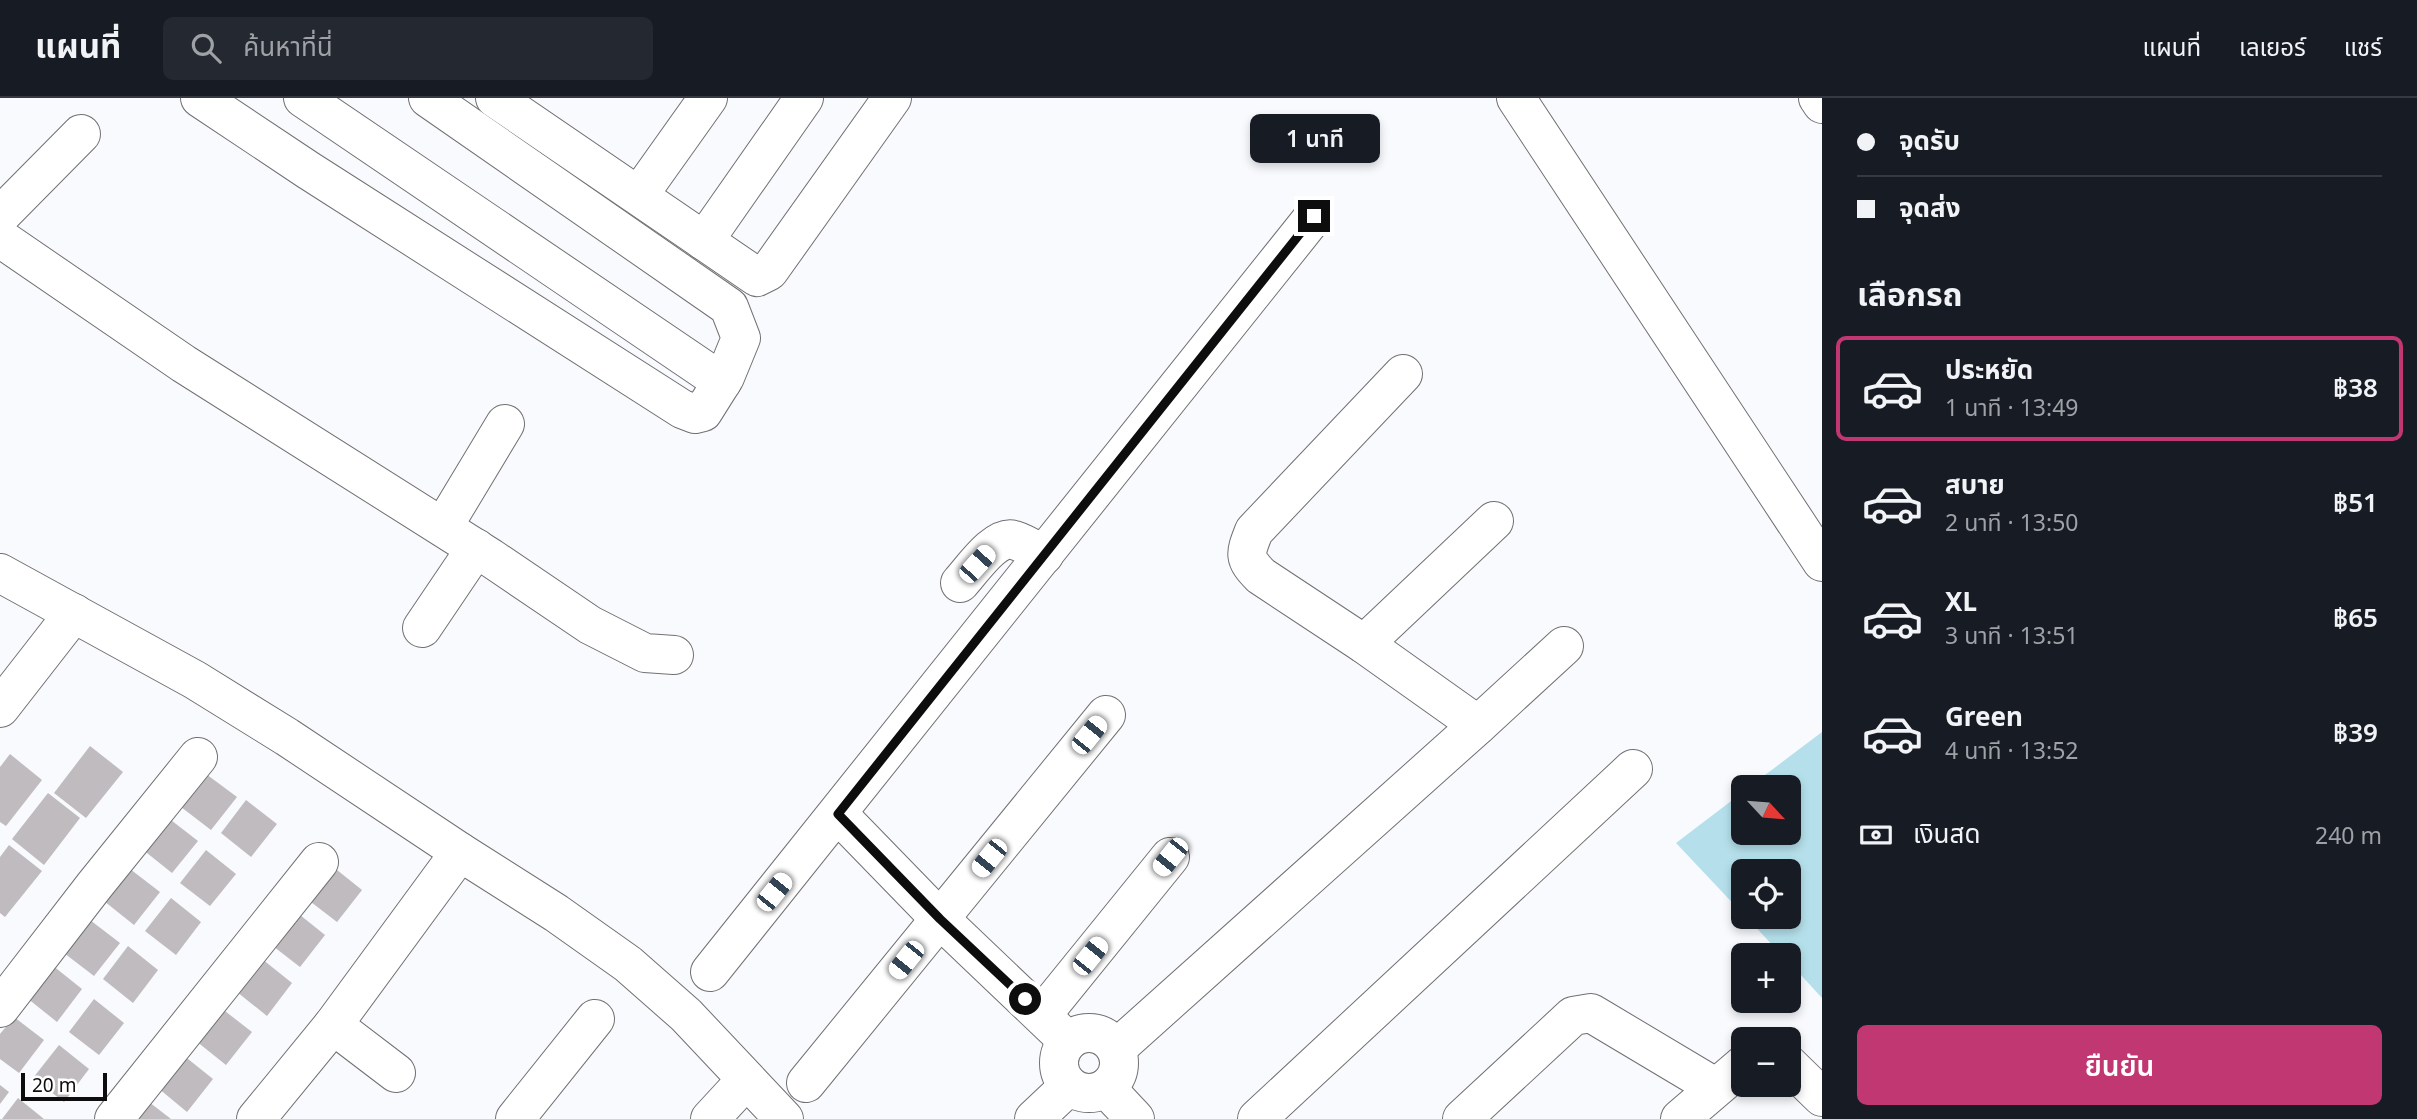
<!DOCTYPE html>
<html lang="th">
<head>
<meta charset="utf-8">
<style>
	body { margin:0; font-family:"Noto Sans","Noto Sans Thai",sans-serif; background:#242831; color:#f1f3f6; height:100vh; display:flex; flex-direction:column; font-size:26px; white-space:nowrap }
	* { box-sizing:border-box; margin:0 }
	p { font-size:23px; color:#9ea1a6 }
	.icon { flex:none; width:38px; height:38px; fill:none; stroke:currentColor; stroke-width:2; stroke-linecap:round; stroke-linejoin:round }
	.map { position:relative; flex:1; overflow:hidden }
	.side { display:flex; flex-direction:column; background:#171b24; width:595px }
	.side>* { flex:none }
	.guide { display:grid; align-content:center; height:154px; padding:0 35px; background:#171b24 }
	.needle { width:46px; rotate:116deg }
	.buttons { position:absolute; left:1731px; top:677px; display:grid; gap:14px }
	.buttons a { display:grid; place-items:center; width:70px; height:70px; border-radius:10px; background:#171b24; box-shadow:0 4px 10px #0003; font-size:35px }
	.scale { position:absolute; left:21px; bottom:18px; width:86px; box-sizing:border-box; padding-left:7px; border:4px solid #0d0d0e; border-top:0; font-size:19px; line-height:24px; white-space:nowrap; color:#0d0d0e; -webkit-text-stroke:5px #fff; paint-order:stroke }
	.end { position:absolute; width:32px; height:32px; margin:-16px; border:9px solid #0d0d0e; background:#fff; box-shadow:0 0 0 4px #fff }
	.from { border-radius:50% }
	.bubble { position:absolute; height:49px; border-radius:10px; background:#171b24; box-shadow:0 4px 10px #0003; font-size:23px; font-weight:600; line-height:49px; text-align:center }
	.car { position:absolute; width:21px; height:42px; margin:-21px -10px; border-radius:9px; box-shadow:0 0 5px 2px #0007; background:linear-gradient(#fff 24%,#345 0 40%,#fff 0 76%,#345 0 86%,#fff 0) }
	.guide b { display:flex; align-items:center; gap:24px; height:66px; font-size:26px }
	.guide b+b { border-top:2px solid #363941 }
	.guide i { width:18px; height:18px; background:#f1f3f6 }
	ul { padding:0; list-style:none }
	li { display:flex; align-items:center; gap:21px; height:105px; margin:0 14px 10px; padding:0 21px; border:4px solid transparent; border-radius:10px }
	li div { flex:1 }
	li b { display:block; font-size:26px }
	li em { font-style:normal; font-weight:600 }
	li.selected { border-color:#c13771 }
	li>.icon { width:63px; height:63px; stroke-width:1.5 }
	h2 { padding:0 35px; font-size:32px; line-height:84px }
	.pay { display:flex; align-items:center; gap:18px; height:77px; padding:0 35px; font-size:26px }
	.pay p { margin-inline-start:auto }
	.cta { display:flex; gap:14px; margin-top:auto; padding:14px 35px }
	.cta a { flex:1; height:80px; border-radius:10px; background:#c13771; color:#fff; font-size:28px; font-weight:600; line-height:80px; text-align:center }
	header { display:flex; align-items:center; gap:42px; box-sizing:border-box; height:98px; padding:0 35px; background:#171b24; border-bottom:2px solid #363941 }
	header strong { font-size:33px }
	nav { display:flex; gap:38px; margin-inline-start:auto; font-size:24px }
	.search { width:490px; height:63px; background:#242831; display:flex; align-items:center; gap:18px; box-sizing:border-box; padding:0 24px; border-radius:10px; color:#9ea1a6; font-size:26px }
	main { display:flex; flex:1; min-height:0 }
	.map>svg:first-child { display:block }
	.water { fill:#b5e0eb }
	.building { fill:#bfbbbe }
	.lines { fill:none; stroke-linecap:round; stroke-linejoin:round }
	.minor-casing { stroke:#717174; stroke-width:40 }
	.minor { stroke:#fff; stroke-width:38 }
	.route { stroke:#0d0d0e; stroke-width:9 }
</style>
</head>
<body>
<header>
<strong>แผนที่</strong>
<div class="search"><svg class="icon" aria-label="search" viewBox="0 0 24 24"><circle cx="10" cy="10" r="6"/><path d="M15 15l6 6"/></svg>ค้นหาที่นี่</div>
<nav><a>แผนที่</a><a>เลเยอร์</a><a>แชร์</a></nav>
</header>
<main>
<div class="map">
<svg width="1822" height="1021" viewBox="0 0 1822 1021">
	<rect width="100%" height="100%" fill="#f9fafd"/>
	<!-- water -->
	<path class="water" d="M1822,634V900L1789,864L1788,858L1782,857L1746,819H1788V774H1743V816L1676,745L1743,694V735H1788V690L1749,689Z"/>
	<!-- building -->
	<g class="building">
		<path d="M90,648L123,674L86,720L54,695Z"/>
		<path d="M10,656L42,682L6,728L0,724V669Z"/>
		<path d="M206,676L237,699L211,732L181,709Z"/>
		<path d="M48,695L80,720L44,767L12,741Z"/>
		<path d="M246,702L277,726L251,759L221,735Z"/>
		<path d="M167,719L198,743L172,775L142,751Z"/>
		<path d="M9,747L42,773L5,819L0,815V759Z"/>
		<path d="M206,752L236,776L210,808L180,785Z"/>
		<path d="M332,768L362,792L337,824L307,801Z"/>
		<path d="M130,771L160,794L134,827L104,803Z"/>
		<path d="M171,800L201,824L176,857L145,833Z"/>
		<path d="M295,813L325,837L300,869L269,845Z"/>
		<path d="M90,822L120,845L94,878L64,855Z"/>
		<path d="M128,848L158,872L133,905L103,881Z"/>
		<path d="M262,861L292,885L267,918L237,894Z"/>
		<path d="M52,867L82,891L57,924L27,900Z"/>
		<path d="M94,901L124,925L99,957L69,934Z"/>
		<path d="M221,910L252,934L226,967L196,943Z"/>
		<path d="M14,919L44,942L19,975L0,961V936Z"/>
		<path d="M59,947L89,971L64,1004L33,980Z"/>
		<path d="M183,957L213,981L187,1014L158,990Z"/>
		<path d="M0,987L9,994L0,1006Z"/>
		<path d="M18,1000L44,1021H2Z"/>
		<path d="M149,1004L171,1021H136Z"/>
	</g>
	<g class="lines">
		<defs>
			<g id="minor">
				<path d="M200,0L308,72L682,311L695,316L703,314L725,279L741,240L729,209L428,0"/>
				<path d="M303,0L722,284"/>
				<path d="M495,0L757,179L769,173L892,0"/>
				<path d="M1516,0L1822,464"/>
				<path d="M1818,0L1822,6"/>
				<path d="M639,97L708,0"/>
				<path d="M0,118L81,36"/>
				<path d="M0,140L184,266L491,460L590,527L645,555L674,557"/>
				<path d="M704,143L804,0"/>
				<path d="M1403,276L1254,433C1245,456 1243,460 1261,478L1364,546L1478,627"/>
				<path d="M443,429L505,326"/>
				<path d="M0,475L195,582L287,639L460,754L556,815L628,866L686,917L784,1021"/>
				<path d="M960,485C972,472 996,436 1014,442C1024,445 1035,452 1044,457"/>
				<path d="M422,530L476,450"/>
				<path d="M1364,546L1494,423"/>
				<path d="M0,610L74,515"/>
				<path d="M838,716L940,821L1068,943"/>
				<path d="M710,874L1314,118"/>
				<path d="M0,910L94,788L198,659"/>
				<path d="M1042,917L1170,759"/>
				<path d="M333,927L396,975"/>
				<circle cx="1089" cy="965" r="30"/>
				<path d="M1116,951L1478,627L1564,548"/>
				<path d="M1788,966L1822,999"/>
				<path d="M806,985L1106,617"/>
				<path d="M1106,990L1135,1021"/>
				<path d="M114,1021L319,764"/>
				<path d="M256,1021L333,927L460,754"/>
				<path d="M515,1021L595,921"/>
				<path d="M710,1021L746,982"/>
				<path d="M1034,1021L1069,988"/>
				<path d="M1257,1021L1633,671"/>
				<path d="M1462,1021L1573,918L1591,915L1715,989"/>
				<path d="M1680,1021L1743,967"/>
			</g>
		</defs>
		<!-- minor casing -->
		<use href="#minor" class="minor-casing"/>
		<!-- minor -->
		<use href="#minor" class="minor"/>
	</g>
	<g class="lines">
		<!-- route -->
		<path class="route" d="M1025,901L940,821L838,716L1314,118"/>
	</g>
</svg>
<div class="buttons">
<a><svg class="needle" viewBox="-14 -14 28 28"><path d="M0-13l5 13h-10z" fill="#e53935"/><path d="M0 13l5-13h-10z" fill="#9ea1a6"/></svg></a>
<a><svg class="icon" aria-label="locate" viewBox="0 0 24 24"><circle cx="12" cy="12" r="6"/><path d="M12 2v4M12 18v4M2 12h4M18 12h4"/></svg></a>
<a>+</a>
<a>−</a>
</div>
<div class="scale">20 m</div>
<i class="end from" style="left:1025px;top:901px"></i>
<i class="end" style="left:1314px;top:118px"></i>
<div class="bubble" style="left:1250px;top:16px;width:130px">1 นาที</div>
<i class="car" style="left:977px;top:466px;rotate:42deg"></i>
<i class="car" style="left:1089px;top:637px;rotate:39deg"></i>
<i class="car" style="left:1170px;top:759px;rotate:219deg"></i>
<i class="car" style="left:989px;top:760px;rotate:219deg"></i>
<i class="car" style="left:774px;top:794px;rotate:39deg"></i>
<i class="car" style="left:1090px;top:858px;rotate:39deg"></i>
<i class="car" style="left:906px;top:862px;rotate:219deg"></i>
</div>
<section class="side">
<div class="guide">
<b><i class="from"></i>จุดรับ</b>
<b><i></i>จุดส่ง</b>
</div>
<h2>เลือกรถ</h2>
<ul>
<li class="selected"><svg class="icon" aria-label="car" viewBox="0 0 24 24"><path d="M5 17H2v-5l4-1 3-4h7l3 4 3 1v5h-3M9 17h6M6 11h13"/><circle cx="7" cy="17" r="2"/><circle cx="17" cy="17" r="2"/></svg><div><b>ประหยัด</b><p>1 นาที · 13:49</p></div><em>฿38</em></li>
<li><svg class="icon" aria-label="car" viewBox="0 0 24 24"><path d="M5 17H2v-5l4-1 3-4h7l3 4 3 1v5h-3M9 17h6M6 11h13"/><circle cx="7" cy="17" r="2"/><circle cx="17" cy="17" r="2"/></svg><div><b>สบาย</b><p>2 นาที · 13:50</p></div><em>฿51</em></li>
<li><svg class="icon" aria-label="car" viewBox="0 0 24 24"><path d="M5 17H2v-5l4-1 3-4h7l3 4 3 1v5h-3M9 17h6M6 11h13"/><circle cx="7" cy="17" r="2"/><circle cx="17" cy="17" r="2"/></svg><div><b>XL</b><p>3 นาที · 13:51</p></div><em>฿65</em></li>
<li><svg class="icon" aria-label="car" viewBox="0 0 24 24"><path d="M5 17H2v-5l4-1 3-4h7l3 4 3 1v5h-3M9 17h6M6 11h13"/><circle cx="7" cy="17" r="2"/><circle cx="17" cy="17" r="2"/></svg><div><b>Green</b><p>4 นาที · 13:52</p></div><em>฿39</em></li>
</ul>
<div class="pay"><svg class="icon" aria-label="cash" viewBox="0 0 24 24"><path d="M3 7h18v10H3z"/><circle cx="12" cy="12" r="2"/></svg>เงินสด<p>240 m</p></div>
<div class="cta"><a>ยืนยัน</a></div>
</section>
</main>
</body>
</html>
